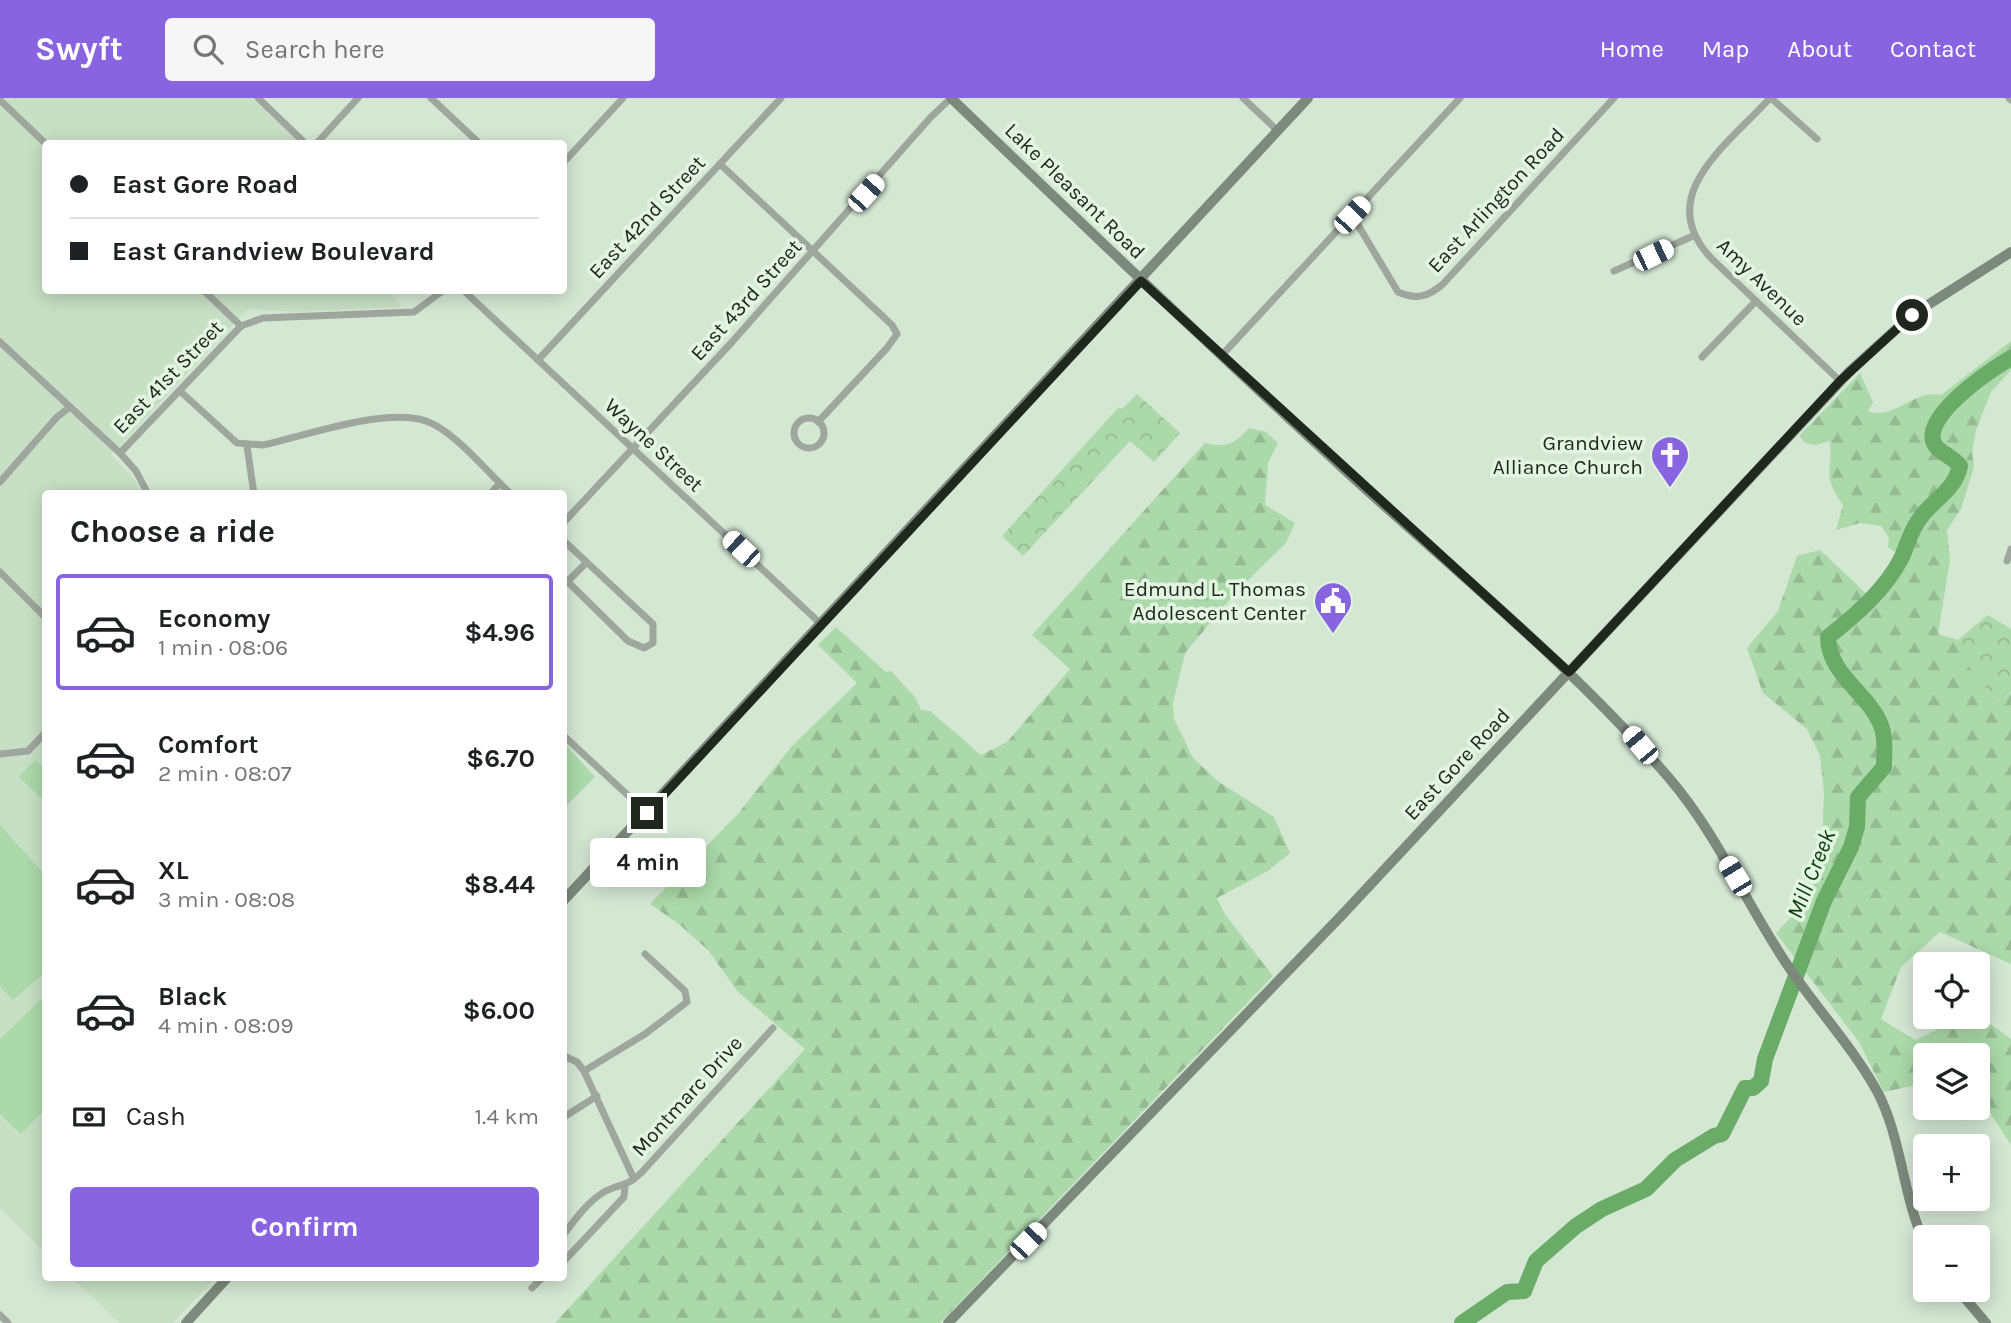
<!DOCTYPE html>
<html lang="en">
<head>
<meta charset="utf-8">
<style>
	body { margin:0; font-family:Karla,sans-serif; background:#f6f6f6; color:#202124; height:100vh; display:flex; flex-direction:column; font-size:26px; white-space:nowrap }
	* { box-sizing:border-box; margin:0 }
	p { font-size:23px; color:#757577 }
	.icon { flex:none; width:38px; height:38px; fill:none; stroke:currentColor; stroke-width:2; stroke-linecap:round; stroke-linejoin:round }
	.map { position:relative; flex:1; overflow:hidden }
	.panel { position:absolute; left:42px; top:392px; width:525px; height:791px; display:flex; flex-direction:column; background:#fff; border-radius:7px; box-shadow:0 4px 18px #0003 }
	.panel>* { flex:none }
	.hud { position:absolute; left:42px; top:42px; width:525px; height:154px; border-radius:7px; box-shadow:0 4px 18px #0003; display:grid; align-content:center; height:154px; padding:0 28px; background:#fff }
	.tools { position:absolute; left:1913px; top:854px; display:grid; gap:14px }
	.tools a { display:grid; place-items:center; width:77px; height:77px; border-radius:7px; background:#fff; box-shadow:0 4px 18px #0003; font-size:35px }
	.end { position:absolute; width:32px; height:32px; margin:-16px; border:9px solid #20271f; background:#fff; box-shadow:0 0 0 4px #fff }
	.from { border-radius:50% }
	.bubble { position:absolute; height:49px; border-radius:7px; background:#fff; box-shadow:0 4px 18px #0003; font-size:23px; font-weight:700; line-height:49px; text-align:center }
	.car { position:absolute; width:21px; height:42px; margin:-21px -10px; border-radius:9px; box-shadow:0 0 5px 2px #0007; background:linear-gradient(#fff 24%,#345 0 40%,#fff 0 76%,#345 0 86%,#fff 0) }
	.hud b { display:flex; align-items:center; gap:24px; height:66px; font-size:26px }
	.hud b+b { border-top:2px solid #e0e0e0 }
	.hud i { width:18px; height:18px; background:#202124 }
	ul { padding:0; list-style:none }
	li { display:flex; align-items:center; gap:21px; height:116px; margin:0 14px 10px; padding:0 14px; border:4px solid transparent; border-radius:7px }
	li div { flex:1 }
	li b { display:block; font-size:26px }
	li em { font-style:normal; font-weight:700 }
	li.on { border-color:#8864e0 }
	li>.icon { width:63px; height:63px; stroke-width:1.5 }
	h2 { padding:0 28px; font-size:32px; line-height:84px }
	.pay { display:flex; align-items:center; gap:18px; height:77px; padding:0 28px; font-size:26px }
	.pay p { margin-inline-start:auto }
	.button { display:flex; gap:14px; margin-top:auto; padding:14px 28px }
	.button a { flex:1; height:80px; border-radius:7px; background:#8864e0; color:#fff; font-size:28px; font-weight:700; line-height:80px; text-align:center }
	header { display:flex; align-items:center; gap:42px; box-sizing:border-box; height:98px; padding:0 35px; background:#8864e0; color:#fff }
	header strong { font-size:33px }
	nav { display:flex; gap:38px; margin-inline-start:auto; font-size:24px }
	.search { width:490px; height:63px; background:#f6f6f6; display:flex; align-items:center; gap:18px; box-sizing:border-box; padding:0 24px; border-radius:7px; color:#757577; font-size:26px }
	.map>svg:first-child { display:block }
	.built { fill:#c7dfc5 }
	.grass { fill:#abd9a9 }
	.forest { fill:url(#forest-firs) }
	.park { fill:url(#park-crowns) }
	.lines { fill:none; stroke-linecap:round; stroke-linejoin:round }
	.river { stroke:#6aab68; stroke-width:16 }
	.street { stroke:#9ea69d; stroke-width:7 }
	.secondary { stroke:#7d897d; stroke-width:10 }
	.route { stroke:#20271f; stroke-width:9 }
	.labels { text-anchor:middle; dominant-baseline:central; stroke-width:7; stroke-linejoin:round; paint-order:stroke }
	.street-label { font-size:21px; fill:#20271f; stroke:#e2f5e0 }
	.poi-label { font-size:21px; fill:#20271f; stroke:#e2f5e0; text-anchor:end }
	.water-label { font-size:23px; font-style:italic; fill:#0b3a0d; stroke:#e2f5e0 }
</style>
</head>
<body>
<header>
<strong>Swyft</strong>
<div class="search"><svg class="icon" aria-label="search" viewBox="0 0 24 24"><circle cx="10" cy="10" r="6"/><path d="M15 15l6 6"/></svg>Search here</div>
<nav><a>Home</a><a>Map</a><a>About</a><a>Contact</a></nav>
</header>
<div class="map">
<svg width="2011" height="1225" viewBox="0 0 2011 1225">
	<defs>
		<pattern id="forest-firs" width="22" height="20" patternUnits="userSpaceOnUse" patternTransform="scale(1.75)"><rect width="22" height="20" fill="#abd9a9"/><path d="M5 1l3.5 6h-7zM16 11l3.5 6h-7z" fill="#93ba91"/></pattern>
		<pattern id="park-crowns" width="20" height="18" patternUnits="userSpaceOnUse" patternTransform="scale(1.75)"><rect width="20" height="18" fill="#abd9a9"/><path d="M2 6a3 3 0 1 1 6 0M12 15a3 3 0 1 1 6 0" fill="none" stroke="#93ba91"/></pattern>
	</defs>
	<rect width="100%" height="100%" fill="#d4e7d3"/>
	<!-- built -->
	<g class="built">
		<path d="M0,0H252L300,45L46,46V192H390L402,209L295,214L248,211L111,357L132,378L143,395L46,396L45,1154L0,1111Z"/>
		<path d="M72,1180H215L173,1225H120Z"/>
	</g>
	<!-- grass -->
	<g class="grass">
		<path d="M564,645L595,679L564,710Z"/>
		<path d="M35,662L45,671V695L41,700L19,679Z"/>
		<path d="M0,727L45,777V874L13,902L1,890L0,882Z"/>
		<path d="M45,897V1011L21,1036L0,1016V941Z"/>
	</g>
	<!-- forest -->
	<g class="forest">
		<path d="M2011,243V272L1991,294L1976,332L1972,354L1974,369L1961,411L1947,432L1950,462L1938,536L1958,542L1999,603L2011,595V866L1940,834L1901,869L1881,921L1915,942L1960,921L1980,918L2011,941V1047L1978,996V957H1925V985L1884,994L1859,944L1776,835L1811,798L1822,751L1824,695L1820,658L1807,631L1763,595L1747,550L1778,513L1797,458L1820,452L1871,500L1902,459L1888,449L1889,440L1881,428L1860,425L1836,432L1843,407C1821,375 1833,376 1830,343L1815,347L1805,345L1800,337L1860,275L1873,304L1868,313C1894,323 1913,291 1941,297Z"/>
		<path d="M1249,330L1266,334L1278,345L1268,365L1265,407L1295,425L1286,445L1237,493L1185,555L1173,605L1174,621L1193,660L1219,684L1274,719L1290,755L1268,773L1217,800L1224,815L1273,878L940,1225H555L805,951L738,894L708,852L679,826L650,806L737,717L791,649L857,585L818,547L836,529L886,574L891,573L915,599L921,612L930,613L981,657L1007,644L1070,571L1032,537L1205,345C1227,350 1234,346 1249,330Z"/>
	</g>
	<!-- park -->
	<g class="park">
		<path d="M1137,296L1180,335L1154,364L1130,343L1023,458L1002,438L1119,309L1122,311Z"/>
		<path d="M1988,517L2011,531V594L2000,603L1964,564V553L1958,542Z"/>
	</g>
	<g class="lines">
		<!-- river -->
		<path class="river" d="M1462,1225L1507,1194L1524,1193L1536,1163L1576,1128L1602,1111L1646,1091L1675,1062L1714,1038L1722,1036L1745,990H1753L1761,983L1765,961L1824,803L1851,749L1857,729L1858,699L1884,669C1884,657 1886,642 1882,630C1870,595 1829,579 1828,539C1856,517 1886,491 1902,459C1908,445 1911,431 1921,419C1934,401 1955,392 1960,368C1953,359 1940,355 1935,347C1918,320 1993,270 2011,260"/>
		<!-- street -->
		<g class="street">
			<path d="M258,0L306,46"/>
			<path d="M431,0L480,46"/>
			<path d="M1243,0L1278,33"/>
			<path d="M1770,0C1729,46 1652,97 1711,160L1840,283"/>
			<path d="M1771,0L1817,41"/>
			<path d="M2009,0L2011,2"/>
			<path d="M0,2L46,46"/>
			<path d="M316,46L358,0"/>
			<path d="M564,64L623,0"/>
			<path d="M720,66L892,227L897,236L887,250L818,324"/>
			<path d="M1352,117L1398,194C1416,202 1428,199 1443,186L1614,0"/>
			<path d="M1614,173L1693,138"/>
			<path d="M203,192L241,228"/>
			<path d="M463,192L822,527"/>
			<path d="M0,244L120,355L136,373L148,396"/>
			<path d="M1222,257L1460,0"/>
			<path d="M1702,259L1756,203"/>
			<path d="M538,262L781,0"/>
			<path d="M180,293L237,345L263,347C306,338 398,304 435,327C463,343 487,374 511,396"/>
			<circle cx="809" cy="335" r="15"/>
			<path d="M247,348L254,396"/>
			<path d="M120,355L241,228L263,220L414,214L444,192"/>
			<path d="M0,384L57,319L70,309"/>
			<path d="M490,396L500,385"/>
			<path d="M564,424L732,244L930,20L951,0"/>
			<path d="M564,443L653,526V545L644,550L628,543L567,483"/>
			<path d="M2007,463L2011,451"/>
			<path d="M0,474L46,520"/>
			<path d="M564,487L586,465"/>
			<path d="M564,638L647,715"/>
			<path d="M0,656L28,653L46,634"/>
			<path d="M564,958L577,964L584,973L634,1081"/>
			<path d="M584,973L645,936L687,904L685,893L645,856"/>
			<path d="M564,1019L597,998"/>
			<path d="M564,1136C577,1119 592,1097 613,1090C629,1084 629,1086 642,1074L773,930"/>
			<path d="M564,1163L624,1099L625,1088"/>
			<path d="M532,1190L542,1180"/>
			<path d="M0,1217L8,1225"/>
		</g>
		<!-- secondary -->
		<g class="secondary">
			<path d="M951,0C1082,126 1213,251 1347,374C1456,474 1572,567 1669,680C1718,737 1746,806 1788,868C1816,910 1852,948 1877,993C1902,1040 1902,1097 1925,1146"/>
			<path d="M564,802L1308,0"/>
			<path d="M1958,1192L1986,1225"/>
			<path d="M186,1225L227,1180"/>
			<path d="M948,1225L1342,817L1850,273L1912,217L2011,154"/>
		</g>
	</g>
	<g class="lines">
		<!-- route -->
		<path class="route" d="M647,715L1141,183L1569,574L1840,283L1912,217"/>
	</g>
	<!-- icons -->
	<defs>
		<symbol id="church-pin" viewBox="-11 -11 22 30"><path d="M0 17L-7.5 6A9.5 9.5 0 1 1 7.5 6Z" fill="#8864e0" stroke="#e2f5e0"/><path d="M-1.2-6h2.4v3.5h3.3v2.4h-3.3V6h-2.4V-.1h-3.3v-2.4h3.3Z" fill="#fff"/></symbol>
		<symbol id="civic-pin" viewBox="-11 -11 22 30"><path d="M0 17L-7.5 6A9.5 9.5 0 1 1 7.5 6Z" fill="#8864e0" stroke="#e2f5e0"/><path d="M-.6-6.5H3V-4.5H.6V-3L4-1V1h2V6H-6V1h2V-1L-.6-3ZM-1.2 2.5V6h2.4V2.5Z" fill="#fff"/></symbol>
	</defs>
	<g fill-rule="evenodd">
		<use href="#church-pin" x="1648" y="335" width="44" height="60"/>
		<use href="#civic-pin" x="1311" y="481" width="44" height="60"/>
	</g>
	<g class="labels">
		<!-- street labels -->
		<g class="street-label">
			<text transform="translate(1075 93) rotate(44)">Lake Pleasant Road</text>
			<text transform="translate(1496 102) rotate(-47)">East Arlington Road</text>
			<text transform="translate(647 119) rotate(-47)">East 42nd Street</text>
			<text transform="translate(1762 184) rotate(44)">Amy Avenue</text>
			<text transform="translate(746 202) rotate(-48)">East 43rd Street</text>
			<text transform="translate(168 279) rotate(-46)">East 41st Street</text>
			<text transform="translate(654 347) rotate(43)">Wayne Street</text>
			<text transform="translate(1457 666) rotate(-47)">East Gore Road</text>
			<text transform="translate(687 998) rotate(-48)">Montmarc Drive</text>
		</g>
		<!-- poi labels -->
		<g class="poi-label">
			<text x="1643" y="345">Grandview<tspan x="1643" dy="24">Alliance Church</tspan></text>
			<text x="1306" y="491">Edmund L. Thomas<tspan x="1306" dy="24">Adolescent Center</tspan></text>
		</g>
		<!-- water labels -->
		<g class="water-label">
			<text transform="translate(1811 776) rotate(-68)">Mill Creek</text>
		</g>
	</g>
</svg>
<div class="tools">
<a><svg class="icon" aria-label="locate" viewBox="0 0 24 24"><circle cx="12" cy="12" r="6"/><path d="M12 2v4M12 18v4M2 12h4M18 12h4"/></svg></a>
<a><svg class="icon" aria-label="layers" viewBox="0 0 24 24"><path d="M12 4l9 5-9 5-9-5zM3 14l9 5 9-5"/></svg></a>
<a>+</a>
<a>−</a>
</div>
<i class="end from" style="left:1912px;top:217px"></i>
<i class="end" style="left:647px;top:715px"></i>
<div class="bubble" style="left:590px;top:740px;width:116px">4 min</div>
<i class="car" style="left:866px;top:95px;rotate:42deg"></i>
<i class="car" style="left:1352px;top:117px;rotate:43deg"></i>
<i class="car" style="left:1653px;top:157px;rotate:64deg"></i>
<i class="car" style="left:741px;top:451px;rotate:313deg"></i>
<i class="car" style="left:1640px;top:647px;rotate:320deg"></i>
<i class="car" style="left:1735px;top:778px;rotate:329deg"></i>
<i class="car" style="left:1028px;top:1143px;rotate:44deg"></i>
<div class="hud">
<b><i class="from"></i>East Gore Road</b>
<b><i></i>East Grandview Boulevard</b>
</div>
<section class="panel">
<h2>Choose a ride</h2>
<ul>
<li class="on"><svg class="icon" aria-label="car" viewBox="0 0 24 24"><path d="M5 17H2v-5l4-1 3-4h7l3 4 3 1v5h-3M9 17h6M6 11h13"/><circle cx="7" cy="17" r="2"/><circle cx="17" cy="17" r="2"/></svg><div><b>Economy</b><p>1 min · 08:06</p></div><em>$4.96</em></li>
<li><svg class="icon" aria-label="car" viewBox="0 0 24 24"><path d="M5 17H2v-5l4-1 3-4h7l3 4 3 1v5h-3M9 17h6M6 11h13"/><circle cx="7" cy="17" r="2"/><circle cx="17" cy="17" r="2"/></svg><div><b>Comfort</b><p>2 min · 08:07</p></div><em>$6.70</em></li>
<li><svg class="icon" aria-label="car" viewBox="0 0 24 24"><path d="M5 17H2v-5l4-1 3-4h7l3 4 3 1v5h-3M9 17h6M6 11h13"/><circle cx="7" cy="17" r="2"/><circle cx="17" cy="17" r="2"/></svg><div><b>XL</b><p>3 min · 08:08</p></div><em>$8.44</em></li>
<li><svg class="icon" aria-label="car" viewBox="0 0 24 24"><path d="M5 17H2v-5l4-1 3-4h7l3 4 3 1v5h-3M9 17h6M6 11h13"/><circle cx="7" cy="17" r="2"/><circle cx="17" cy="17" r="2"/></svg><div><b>Black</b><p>4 min · 08:09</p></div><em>$6.00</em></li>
</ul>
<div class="pay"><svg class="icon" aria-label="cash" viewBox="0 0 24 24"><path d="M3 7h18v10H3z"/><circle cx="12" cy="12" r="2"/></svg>Cash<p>1.4 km</p></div>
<div class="button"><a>Confirm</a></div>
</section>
</div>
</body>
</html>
